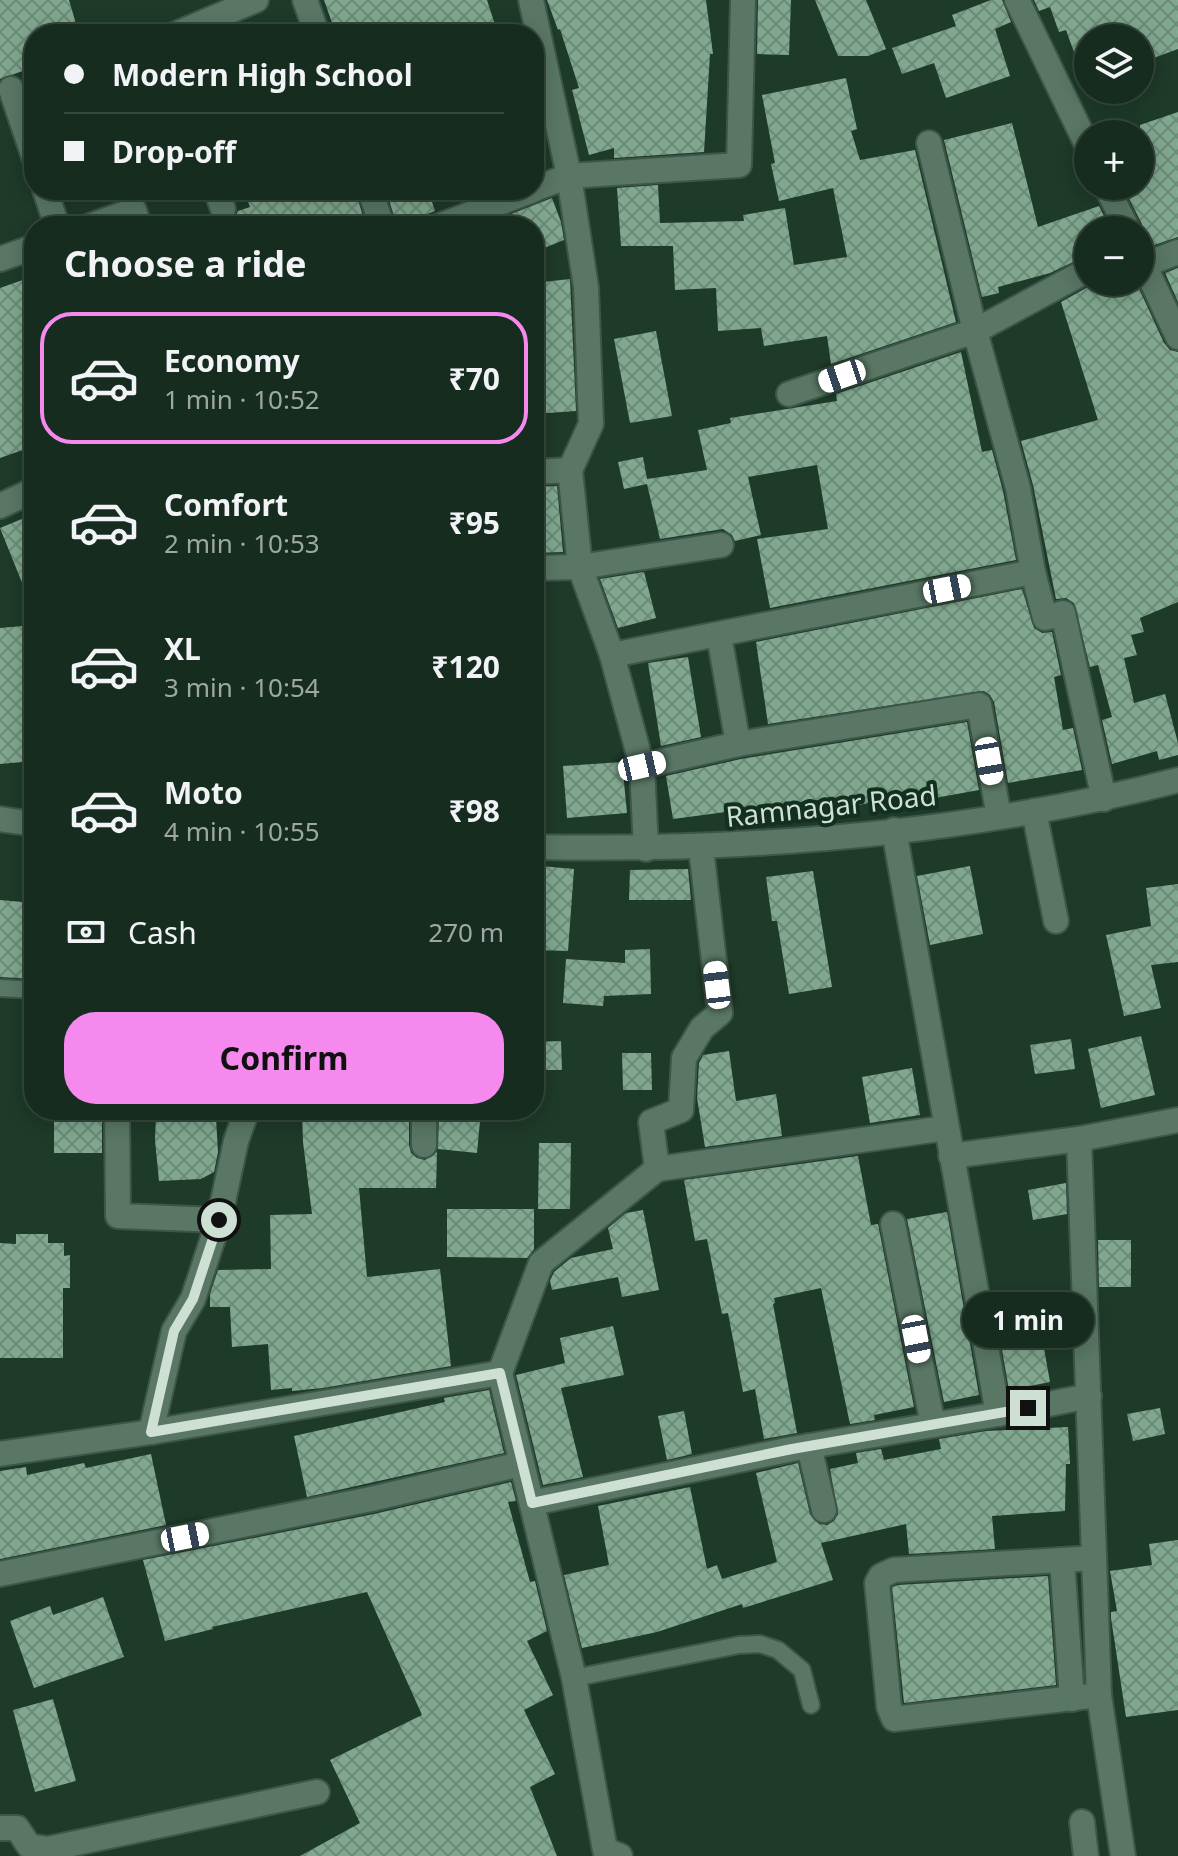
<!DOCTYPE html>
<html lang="en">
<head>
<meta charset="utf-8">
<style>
	body { margin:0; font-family:"Noto Sans",sans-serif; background:#1f3428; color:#f1f3f6; height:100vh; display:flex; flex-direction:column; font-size:30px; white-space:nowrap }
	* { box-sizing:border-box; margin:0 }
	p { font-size:26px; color:#9ea7a4 }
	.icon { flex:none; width:44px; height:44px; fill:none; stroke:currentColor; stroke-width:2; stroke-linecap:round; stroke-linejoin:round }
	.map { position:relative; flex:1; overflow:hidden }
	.panel { position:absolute; left:24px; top:216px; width:520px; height:904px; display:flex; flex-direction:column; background:#162c1f; border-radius:32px; box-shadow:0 4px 20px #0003,0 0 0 2px #35483d }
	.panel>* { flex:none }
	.top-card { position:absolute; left:24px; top:24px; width:520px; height:176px; border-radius:32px; box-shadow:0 4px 20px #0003,0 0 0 2px #35483d; display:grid; align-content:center; height:176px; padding:0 40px; background:#162c1f }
	.controls { position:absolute; left:1074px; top:24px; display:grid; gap:16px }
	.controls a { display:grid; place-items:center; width:80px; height:80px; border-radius:50%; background:#162c1f; box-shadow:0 4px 20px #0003,0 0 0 2px #35483d; font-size:40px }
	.end { position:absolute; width:36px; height:36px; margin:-18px; border:10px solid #cedfd4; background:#111; box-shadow:0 0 0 4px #111 }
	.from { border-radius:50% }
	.bubble { position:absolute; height:56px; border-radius:28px; background:#162c1f; box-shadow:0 4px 20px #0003,0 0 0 2px #35483d; font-size:26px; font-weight:700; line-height:56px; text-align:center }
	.car { position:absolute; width:24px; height:48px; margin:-24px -12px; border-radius:10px; box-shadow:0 0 6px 2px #0007; background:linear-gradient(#fff 24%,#345 0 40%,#fff 0 76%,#345 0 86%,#fff 0) }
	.top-card b { display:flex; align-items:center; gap:28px; height:76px; font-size:30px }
	.top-card b+b { border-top:2px solid #35483d }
	.top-card i { width:20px; height:20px; background:#f1f3f6 }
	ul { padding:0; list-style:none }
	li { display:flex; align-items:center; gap:24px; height:132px; margin:0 16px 12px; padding:0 24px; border:4px solid transparent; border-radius:32px }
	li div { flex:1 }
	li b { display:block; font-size:30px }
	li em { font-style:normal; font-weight:700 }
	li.active { border-color:#f589ee }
	li>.icon { width:72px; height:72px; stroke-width:1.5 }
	h2 { padding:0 40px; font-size:36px; line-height:96px }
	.pay { display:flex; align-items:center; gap:20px; height:88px; padding:0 40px; font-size:30px }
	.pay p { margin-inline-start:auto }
	.primary-button { display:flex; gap:16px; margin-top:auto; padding:16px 40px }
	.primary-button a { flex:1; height:92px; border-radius:32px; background:#f589ee; color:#111; font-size:32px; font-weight:700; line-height:92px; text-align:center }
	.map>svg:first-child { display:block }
	.building { fill:url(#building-cross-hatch) }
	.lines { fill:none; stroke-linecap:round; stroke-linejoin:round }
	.lane-casing { stroke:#3d5648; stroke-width:20 }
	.street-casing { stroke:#3d5648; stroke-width:28 }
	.secondary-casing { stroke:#3d5648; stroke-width:28 }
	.lane { stroke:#597764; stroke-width:16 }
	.street { stroke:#597764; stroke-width:24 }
	.secondary { stroke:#597764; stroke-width:24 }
	.route { stroke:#cedfd4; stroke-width:10 }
	.labels { text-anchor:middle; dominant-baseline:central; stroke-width:8; stroke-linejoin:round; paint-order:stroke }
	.street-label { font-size:28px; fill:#cedfd4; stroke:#132f20 }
</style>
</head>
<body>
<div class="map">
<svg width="1178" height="1856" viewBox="0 0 1178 1856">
	<defs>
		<pattern id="building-cross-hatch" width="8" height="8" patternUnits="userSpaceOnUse" patternTransform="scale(2)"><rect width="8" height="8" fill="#80a88f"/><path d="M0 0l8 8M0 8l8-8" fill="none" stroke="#6c8a77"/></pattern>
	</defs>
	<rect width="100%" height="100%" fill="#1e3a29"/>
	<!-- building -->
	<g class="building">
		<path d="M0,0H69L79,34H34V67L0,79Z"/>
		<path d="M324,0H487L498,34H336Z"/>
		<path d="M547,0H706L713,54H710L704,152L614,158V148L589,155L572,90L579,88L560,29L558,30Z"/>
		<path d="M758,0H791L789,55L757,54Z"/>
		<path d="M815,0H866L886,49L868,56H838Z"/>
		<path d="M991,0H1002L1011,22L995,29L1010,76L946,98L934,63L902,74L892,48L956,26L952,15Z"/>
		<path d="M1034,0H1178V49L1140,63V38H1088V83H1085L1066,30L1059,32L1050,7L1039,11Z"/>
		<path d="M846,78L857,129L851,131L860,160L915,150L956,322L831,364L827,336L764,346L761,328L718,331L716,288L675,290L673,246H621L617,188L658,185L660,223L744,221L743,215L785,208L794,265L847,257L833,188L779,201L771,164L775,163L762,95Z"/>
		<path d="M1178,112V237L1151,246L1140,241L1142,224L1123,187L1140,186V125Z"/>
		<path d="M1012,123L1038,227L1099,206L1111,230H1088V255L1050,273L998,287L999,293L982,297L944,140Z"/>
		<path d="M244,190H355L366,226H205V222L212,219L220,224L229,223L235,218L238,211L250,207Z"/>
		<path d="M386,190H428L435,211L397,226Z"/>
		<path d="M552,198L561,222L564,240L534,252V226H481Z"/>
		<path d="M1178,268V302L1165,273Z"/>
		<path d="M34,276V446L0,458V288Z"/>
		<path d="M570,279L576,411L534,414V283Z"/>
		<path d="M1097,282H1136L1164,343L1170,350L1178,352V602L1140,618L1144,632L1131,635L1137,655L1124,658L1134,703L1165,694L1178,743V755L1159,760L1157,751L1112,764L1102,720L1112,717L1098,665L1090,667L1074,603L1066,598L1056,599L1033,485L1021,441L1098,420L1061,302Z"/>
		<path d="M656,331L672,416L630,423L614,339Z"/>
		<path d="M961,352L982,452L992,450L1003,491L1016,560L770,608L757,539L828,529L817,465L748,477L761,535L735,541L732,535L723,529L660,539L647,484L624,489L618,462L643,457L647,479L707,470L698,430L731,423L730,418L837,401L836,394Z"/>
		<path d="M557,486L563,552L534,553V487Z"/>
		<path d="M34,514V610H33L0,528Z"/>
		<path d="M644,572L656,618L618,628L600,579Z"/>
		<path d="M1022,589L1034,628L1042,633L1052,632L1061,675L1054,677L1063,730L1073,728L1082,770L1008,783L994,702L990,695L984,691L768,724L756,642Z"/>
		<path d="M34,625V761L0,764V628Z"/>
		<path d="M688,657L701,737L661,746L648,663Z"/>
		<path d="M967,722L979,790L913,802L912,795L858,805L859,811L828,816L825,799L673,819L666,776L741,759Z"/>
		<path d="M622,762L627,813L567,818L563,766Z"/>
		<path d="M541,866L574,869L568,951L535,950Z"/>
		<path d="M970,866L983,934L930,945L917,876Z"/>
		<path d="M688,869L691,900H629L630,870Z"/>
		<path d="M813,871L832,987L789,994L777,921H772L766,877Z"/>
		<path d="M1178,884V962L1151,965L1161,1008L1124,1016L1106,935L1151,926L1146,888Z"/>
		<path d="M0,900L34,903V979L0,977Z"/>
		<path d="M650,949L651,994L604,996L603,1006L563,1003L566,959L625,963V950Z"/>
		<path d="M1141,1036L1155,1095L1101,1108L1088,1049Z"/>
		<path d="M1071,1039L1075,1069L1035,1074L1030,1045Z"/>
		<path d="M561,1041L562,1070H534V1042Z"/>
		<path d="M729,1051L736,1101L776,1094L782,1136L705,1147L697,1098L699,1063L703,1055Z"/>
		<path d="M622,1053H651L652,1090H623Z"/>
		<path d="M912,1068L920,1115L870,1123L862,1077Z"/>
		<rect x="54" y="1110" width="48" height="43"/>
		<path d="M302,1110H409V1145L411,1153L417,1158L425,1160L437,1152L436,1188H359L367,1277L440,1269L451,1366L323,1388L292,1391V1388L271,1390L268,1344L232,1347L230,1307H210V1294L218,1270L271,1269L270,1215L312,1214L303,1142Z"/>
		<path d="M439,1110H481L477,1153L438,1149Z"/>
		<path d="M156,1114L216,1118L218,1152L214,1172L201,1179L159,1181L155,1140Z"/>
		<path d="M539,1143H571L570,1209H538Z"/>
		<path d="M858,1156L871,1225L878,1224L914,1407L874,1415L875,1420L850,1424L821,1288L774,1298L775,1303L773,1304L797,1433L764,1439L755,1389L743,1392L728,1313L722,1314L707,1239L695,1241L684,1180Z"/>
		<path d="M1066,1183L1067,1214L1033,1220L1028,1190Z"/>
		<path d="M447,1209H534V1249L527,1258L447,1257Z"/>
		<path d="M643,1210L659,1290L622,1297L618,1277L552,1290L550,1281L554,1272L571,1258L613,1249L608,1228L626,1213Z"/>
		<path d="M947,1212L979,1395L944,1402L907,1219Z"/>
		<path d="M16,1234H48V1243H64V1256L70,1255V1288H63V1358H0V1243L16,1244Z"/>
		<path d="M1098,1240H1131V1287H1099Z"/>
		<path d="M1038,1315L1050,1382L1009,1390L997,1322Z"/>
		<path d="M613,1326L624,1375L561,1388L583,1477L543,1485L516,1375L565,1363L560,1338Z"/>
		<path d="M489,1390L504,1453L307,1497L294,1436L445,1402L444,1398Z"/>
		<path d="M1160,1408L1165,1434L1133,1441L1127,1414Z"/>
		<path d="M684,1411L692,1454L667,1460L658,1416Z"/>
		<path d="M1068,1427L1070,1464H1066L1065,1511L992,1516L995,1549L909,1554L906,1524L821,1543L833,1580L743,1608L742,1604L657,1632L582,1648L564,1575L609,1565L598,1506L690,1487L707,1569L717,1565L722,1579L777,1562L756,1473L798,1463L810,1514L819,1524L827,1525L834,1521L838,1514L830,1469L858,1463L856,1453L881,1449L884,1460L941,1449L939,1439L986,1431Z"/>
		<path d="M151,1454L166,1525L0,1559V1471L26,1467L27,1475L84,1463L86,1468Z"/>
		<path d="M511,1482L516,1501L508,1502L530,1582L535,1581L547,1631L527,1641L553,1695L524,1710L555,1774L530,1787L557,1856H300L360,1823L330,1760L422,1715L367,1592L212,1627L213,1629L165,1641L143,1560L374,1514Z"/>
		<path d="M1178,1540V1710L1126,1717L1111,1618V1612L1117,1611L1110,1571L1152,1565L1149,1544Z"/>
		<path d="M1048,1576L1056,1685L904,1703L892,1587L898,1585Z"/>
		<path d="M103,1597L124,1657L34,1688L10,1621L50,1606L53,1615Z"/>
		<path d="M53,1699L76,1781L35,1792L13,1710Z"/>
	</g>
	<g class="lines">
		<defs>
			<g id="lane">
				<path d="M0,988L34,990"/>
				<path d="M574,1678L739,1645L760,1644L778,1650L802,1670L811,1705"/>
			</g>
			<g id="street">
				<path d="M305,0L317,34"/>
				<path d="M531,0L569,176L586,287L591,424L570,470L580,567L612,655L642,766L646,849"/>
				<path d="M176,34L256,0"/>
				<path d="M11,89L34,157"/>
				<path d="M929,143L975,331L1018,488L1033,572L1045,618L1063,613L1104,799"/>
				<path d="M534,189L569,176L739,165L743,0"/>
				<path d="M45,190L57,226"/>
				<path d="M216,190L223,209"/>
				<path d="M370,190L382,226"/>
				<path d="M90,226L134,210L139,226"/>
				<path d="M439,226L533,190"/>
				<path d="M0,259L34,247"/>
				<path d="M1144,265L1178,252"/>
				<path d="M789,394L975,331L1088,270"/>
				<path d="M534,472L570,470"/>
				<path d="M0,506L34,490"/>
				<path d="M534,568L580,567L721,545"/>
				<path d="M719,635L738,744"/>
				<path d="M612,655L1033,572"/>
				<path d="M642,766L738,744L979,705L999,817"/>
				<path d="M1034,811L1056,921"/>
				<path d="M117,1110L118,1216L219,1220"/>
				<path d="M424,1110V1145"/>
				<path d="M1079,1139L1099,1695L1123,1856"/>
				<path d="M951,1156L1079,1139L1178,1120"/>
				<path d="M657,1169L946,1128"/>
				<path d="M893,1224L933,1425"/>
				<path d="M500,1373L541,1263L657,1169L651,1122L681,1110L684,1058L702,1028L720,1013L701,848"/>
				<path d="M998,1414L1089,1396"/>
				<path d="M151,1432L174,1331L193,1299L219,1220L236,1141L247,1110"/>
				<path d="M809,1446L824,1510"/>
				<path d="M0,1454L151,1432L500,1373L574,1678L605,1850L620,1856"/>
				<path d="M532,1503L792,1449L998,1414L894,830"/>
				<path d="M1094,1558L894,1570L881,1576L877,1583L889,1707L894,1719L1099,1695"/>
				<path d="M1062,1560L1072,1699"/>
				<path d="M0,1574L371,1499L521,1464"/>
				<path d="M1082,1822L1086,1856"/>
				<path d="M0,1828H17L29,1846L48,1849L317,1792"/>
			</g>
			<g id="secondary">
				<path d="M1017,0L1088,147"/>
				<path d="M1106,186L1128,230"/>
				<path d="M1140,256L1178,337"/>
				<path d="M0,819L34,824"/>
				<path d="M534,847C748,851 970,834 1178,780"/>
			</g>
		</defs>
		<!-- lane casing -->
		<use href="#lane" class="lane-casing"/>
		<!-- street casing -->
		<use href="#street" class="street-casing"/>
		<!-- secondary casing -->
		<use href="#secondary" class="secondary-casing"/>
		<!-- lane -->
		<use href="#lane" class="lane"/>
		<!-- street -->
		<use href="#street" class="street"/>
		<!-- secondary -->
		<use href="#secondary" class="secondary"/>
	</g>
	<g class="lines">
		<!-- route -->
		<path class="route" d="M219,1220L193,1299L174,1331L151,1432L500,1373L532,1503L792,1449L1028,1408"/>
	</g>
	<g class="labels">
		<!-- street labels -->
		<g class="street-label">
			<text transform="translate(831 805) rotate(-6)">Ramnagar Road</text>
		</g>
	</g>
</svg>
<div class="controls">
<a><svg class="icon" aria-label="layers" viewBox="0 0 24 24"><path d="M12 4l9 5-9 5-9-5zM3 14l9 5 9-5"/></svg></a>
<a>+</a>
<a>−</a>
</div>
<i class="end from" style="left:219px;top:1220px"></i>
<i class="end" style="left:1028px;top:1408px"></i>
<div class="bubble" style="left:962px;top:1292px;width:132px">1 min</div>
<i class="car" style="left:842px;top:376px;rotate:251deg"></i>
<i class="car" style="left:947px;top:589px;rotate:79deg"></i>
<i class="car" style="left:989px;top:761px;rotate:170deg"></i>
<i class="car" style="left:642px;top:766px;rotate:77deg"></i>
<i class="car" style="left:717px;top:985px;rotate:353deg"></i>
<i class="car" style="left:916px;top:1339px;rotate:169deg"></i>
<i class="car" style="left:185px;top:1537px;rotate:79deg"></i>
<div class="top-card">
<b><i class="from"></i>Modern High School</b>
<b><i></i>Drop-off</b>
</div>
<section class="panel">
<h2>Choose a ride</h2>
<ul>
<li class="active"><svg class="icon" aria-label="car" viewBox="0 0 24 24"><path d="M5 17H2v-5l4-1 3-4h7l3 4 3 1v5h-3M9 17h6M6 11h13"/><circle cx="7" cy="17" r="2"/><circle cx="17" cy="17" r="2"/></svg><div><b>Economy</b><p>1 min · 10:52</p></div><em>₹70</em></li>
<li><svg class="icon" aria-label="car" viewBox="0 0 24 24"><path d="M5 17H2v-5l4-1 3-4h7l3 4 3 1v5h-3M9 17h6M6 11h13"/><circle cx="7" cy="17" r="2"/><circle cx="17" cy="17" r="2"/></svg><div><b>Comfort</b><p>2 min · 10:53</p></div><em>₹95</em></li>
<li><svg class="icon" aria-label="car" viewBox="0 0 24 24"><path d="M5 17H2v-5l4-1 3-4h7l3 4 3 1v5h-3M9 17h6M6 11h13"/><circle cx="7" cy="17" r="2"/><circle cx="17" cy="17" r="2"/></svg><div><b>XL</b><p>3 min · 10:54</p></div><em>₹120</em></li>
<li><svg class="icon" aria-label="car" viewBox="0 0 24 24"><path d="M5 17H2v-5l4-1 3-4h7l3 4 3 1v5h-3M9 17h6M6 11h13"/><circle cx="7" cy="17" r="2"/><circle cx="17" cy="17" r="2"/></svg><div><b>Moto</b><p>4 min · 10:55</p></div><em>₹98</em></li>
</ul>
<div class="pay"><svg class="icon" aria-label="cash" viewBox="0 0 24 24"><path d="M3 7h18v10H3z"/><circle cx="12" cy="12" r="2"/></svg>Cash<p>270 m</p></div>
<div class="primary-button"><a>Confirm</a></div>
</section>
</div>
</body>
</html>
